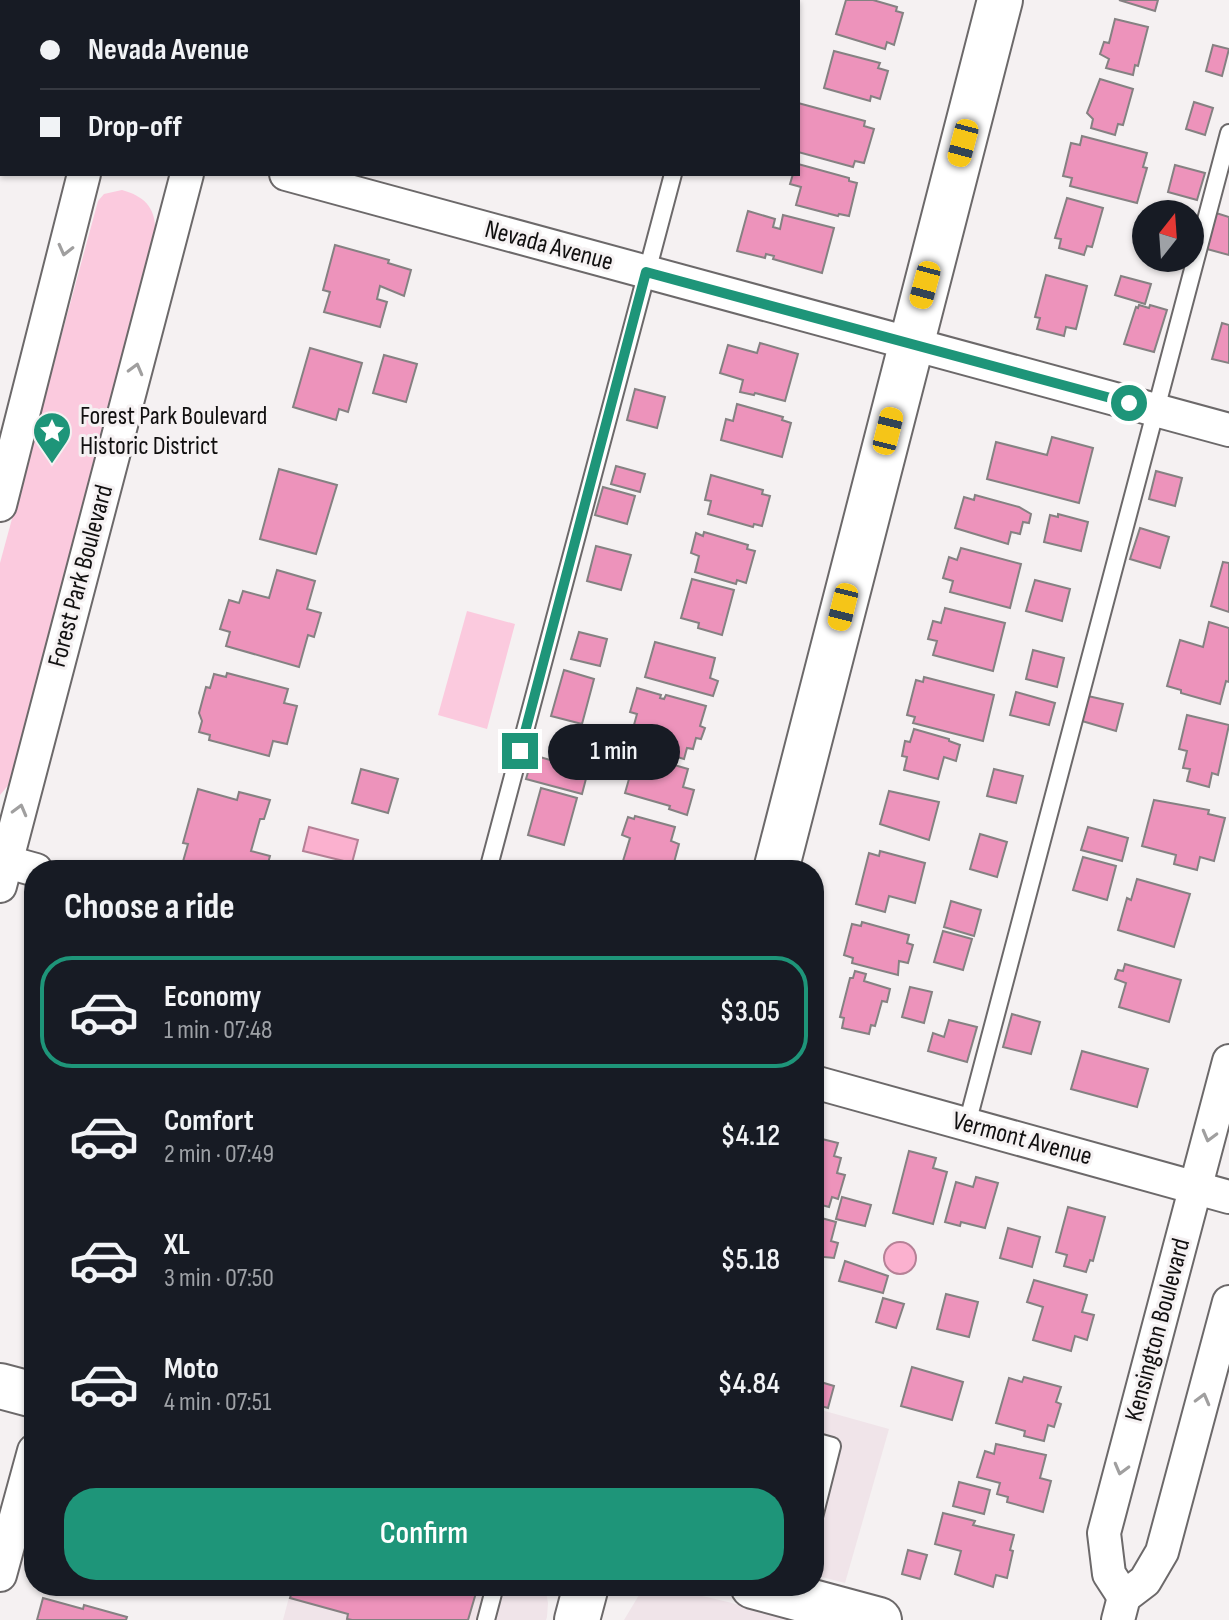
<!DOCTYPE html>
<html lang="en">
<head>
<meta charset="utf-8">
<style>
	body { margin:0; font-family:"Sofia Sans Condensed",sans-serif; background:#242831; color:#f1f3f6; height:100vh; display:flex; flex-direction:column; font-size:30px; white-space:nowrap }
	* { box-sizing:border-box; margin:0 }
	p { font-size:26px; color:#9ea1a6 }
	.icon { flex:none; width:44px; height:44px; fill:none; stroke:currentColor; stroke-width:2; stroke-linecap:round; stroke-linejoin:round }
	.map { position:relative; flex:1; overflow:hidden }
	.sheet { position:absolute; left:24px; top:860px; width:800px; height:736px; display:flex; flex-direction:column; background:#171b24; border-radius:32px; box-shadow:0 2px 6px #0004 }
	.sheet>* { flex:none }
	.top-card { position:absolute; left:0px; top:0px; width:800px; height:176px; box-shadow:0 2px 6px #0004; display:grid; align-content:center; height:176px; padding:0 40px; background:#171b24 }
	.needle { width:52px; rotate:17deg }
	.fabs { position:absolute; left:1132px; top:200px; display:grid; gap:16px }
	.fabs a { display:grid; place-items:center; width:72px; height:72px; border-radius:50%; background:#171b24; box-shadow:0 2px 6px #0004; font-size:40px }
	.end { position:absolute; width:36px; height:36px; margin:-18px; border:10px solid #1e9579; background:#fff; box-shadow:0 0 0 4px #fff }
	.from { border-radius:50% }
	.bubble { position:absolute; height:56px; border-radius:28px; background:#171b24; box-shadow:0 2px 6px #0004; font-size:26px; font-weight:600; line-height:56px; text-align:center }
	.car { position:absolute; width:24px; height:48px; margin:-24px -12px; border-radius:10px; box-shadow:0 0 6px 2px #0007; background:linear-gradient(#f5c518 24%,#345 0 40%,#f5c518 0 76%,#345 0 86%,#f5c518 0) }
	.top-card b { display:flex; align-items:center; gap:28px; height:76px; font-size:30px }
	.top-card b+b { border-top:2px solid #363941 }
	.top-card i { width:20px; height:20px; background:#f1f3f6 }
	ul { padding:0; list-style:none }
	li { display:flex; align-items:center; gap:24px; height:112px; margin:0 16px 12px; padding:0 24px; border:4px solid transparent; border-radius:32px }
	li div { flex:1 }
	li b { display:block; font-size:30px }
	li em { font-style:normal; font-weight:600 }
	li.active { border-color:#1e9579 }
	li>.icon { width:72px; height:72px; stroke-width:1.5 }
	h2 { padding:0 40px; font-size:36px; line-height:96px }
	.primary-button { display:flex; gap:16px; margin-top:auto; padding:16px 40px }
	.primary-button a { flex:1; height:92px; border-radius:32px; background:#1e9579; color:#fff; font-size:32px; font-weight:600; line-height:92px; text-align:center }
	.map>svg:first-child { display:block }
	.built { fill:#f0e4e9 }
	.green { fill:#fbcade }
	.water { fill:#fbb1cf; stroke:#b58196; stroke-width:2 }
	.building { fill:#ed93bb; stroke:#858182; stroke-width:2 }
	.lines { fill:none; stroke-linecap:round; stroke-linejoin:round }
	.lane-casing { stroke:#6c696a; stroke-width:20 }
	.street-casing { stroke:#6c696a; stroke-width:36 }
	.secondary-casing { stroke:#6c696a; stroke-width:48 }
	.primary-casing { stroke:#6c696a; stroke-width:48 }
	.lane { stroke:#fff; stroke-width:16 }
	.street { stroke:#fff; stroke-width:32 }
	.secondary { stroke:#fff; stroke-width:44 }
	.primary { stroke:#fff; stroke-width:44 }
	.oneway { stroke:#a09f9f }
	.route { stroke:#1e9579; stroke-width:10 }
	.labels { text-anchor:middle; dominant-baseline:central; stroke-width:6; stroke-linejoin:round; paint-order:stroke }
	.street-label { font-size:26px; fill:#111010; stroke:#f5f1f2 }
	.poi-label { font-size:26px; fill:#111010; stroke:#f5f1f2; text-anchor:start }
</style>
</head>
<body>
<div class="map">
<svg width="1229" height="1620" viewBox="0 0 1229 1620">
	<rect width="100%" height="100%" fill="#f5f1f2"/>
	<!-- built -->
	<g class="built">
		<path d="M814,1408L889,1429L845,1583L814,1575Z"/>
		<path d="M292,1586H545L548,1603L547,1617L546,1620H283Z"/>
		<path d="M672,1589L728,1602L794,1620H624L639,1595Z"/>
	</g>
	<!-- green -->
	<g class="green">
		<path d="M122,190C144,196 156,208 155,231L11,782L0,795V563L98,201L104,194Z"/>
		<path d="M467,611L515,624L487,729L438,715Z"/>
	</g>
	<!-- water -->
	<g class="water">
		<path d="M309,827L358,840L352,863L303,851Z"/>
		<circle cx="900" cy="1258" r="16"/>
	</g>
	<!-- building -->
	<g class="building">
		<path d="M846,0H873L897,7L896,11L903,13L894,45L887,42L885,49L836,34Z"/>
		<path d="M1119,0H1158L1155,11Z"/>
		<path d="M1115,19L1148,27L1138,66L1135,65L1133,75L1106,68L1109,59L1100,54L1104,42L1109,43Z"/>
		<path d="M1213,45L1229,49L1222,76L1206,71Z"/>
		<path d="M834,51L880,63L878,68L888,71L880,99L871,96L870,101L824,88Z"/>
		<path d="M1100,79L1133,89L1123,125L1118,124L1115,135L1091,128L1093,119L1087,113Z"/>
		<path d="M1194,102L1213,108L1205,135L1186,129Z"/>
		<path d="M798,103L865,121L864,126L874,129L864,163L855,161L853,167L798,152Z"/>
		<path d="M1082,136L1147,153L1143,167L1147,168L1137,203L1070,186L1072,178L1063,176L1071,143L1080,145Z"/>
		<path d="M798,164L849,178V181L857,183L849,216L839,214L838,216L796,205L801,187L790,184L793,174H798Z"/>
		<path d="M1175,165L1205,173L1197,200L1168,192Z"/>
		<path d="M1067,198L1103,208L1092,247L1087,246L1084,255L1059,248L1061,239L1055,238Z"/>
		<path d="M748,211L775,219L773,227L780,229L783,215L834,228L822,273L773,259L774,256L766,254L765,258L737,251Z"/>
		<path d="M1216,213L1229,217V255L1207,249Z"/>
		<path d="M335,245L389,260L388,263L411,270L404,296L380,286L377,299L387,302L380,327L324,312L330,292L323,290Z"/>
		<path d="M1046,275L1087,286L1076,329L1066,327L1064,336L1037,329L1040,318L1035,317Z"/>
		<path d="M1121,276L1151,284L1145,304L1115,295Z"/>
		<path d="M1139,305L1149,308L1150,305L1167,310L1154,352L1124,344L1136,307L1138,308Z"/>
		<path d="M1222,323L1229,325V363L1212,359Z"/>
		<path d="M760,343L798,354L785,401L755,393L754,395L740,392L743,380L720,373L728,345L757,353Z"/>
		<path d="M310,348L362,363L348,412L339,409L336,420L293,407Z"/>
		<path d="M384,355L417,364L406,402L373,393Z"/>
		<path d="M635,389L665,397L657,428L627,420Z"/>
		<path d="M737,404L783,417L782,420L791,423L782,457L721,440L726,419L733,421Z"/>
		<path d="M1052,437L1093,448L1079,503L987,479L996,442L1047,455Z"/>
		<path d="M616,466L645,474L640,492L611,484Z"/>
		<path d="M279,469L337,485L316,554L260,539Z"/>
		<path d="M1156,471L1182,478L1175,506L1149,499Z"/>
		<path d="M711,475L763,490L762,494L770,496L762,526L754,524L753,527L708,514L711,501L705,500Z"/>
		<path d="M603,487L635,496L627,524L595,515Z"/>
		<path d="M975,495L1019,507L1031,514L1029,523L1023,522L1020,534L1011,532L1008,544L955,528L964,497L974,500Z"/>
		<path d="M1058,514L1088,522L1081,551L1044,542L1050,515L1058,517Z"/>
		<path d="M1140,528L1169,537L1160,568L1130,559Z"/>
		<path d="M704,532L748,545L747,549L755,551L746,583L737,580L736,584L695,572L699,556L691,553L696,533L703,536Z"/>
		<path d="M596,546L631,555L621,590L587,581Z"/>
		<path d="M961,548L1021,564L1010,608L950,592L953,581L943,578L949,557L957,560Z"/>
		<path d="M1223,562L1229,563V612L1211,606Z"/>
		<path d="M277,570L315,581L307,609L321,613L314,637L308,635L299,667L226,646L230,632L220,629L229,600L239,603L243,591L269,598Z"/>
		<path d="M692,579L734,590L722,635L698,628L699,623L681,618Z"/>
		<path d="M1035,580L1070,589L1062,621L1026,611Z"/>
		<path d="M945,608L1005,623L993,671L933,655L937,641L928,639L933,621L941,623Z"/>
		<path d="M1209,622L1229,628V682L1226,681L1220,704L1181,693V690L1167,686L1180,640L1203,647Z"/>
		<path d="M579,632L607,639L600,666L571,659Z"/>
		<path d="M655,642L715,658L710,678L718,681L713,696L645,677Z"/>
		<path d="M1033,650L1064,658L1057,687L1026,679Z"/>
		<path d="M564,670L594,679L582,724L551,716Z"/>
		<path d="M227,673L288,689L284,703L297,706L287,744L273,741L269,756L209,740L210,735L199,732L202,721L199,713L206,687L210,688L214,674L226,677Z"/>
		<path d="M924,677L994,695L983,741L913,723L915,717L907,715L916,680L923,682Z"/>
		<path d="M637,688L661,695L660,698L664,699L666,695L706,706L700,726L705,728L701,739L696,738L693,749L687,748L684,759L629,743L637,714L630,712Z"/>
		<path d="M1016,692L1055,703L1049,725L1010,715Z"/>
		<path d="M1088,696L1123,704L1116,731L1082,721Z"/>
		<path d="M1187,715L1229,725L1218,775L1212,773L1209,787L1187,781L1190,769L1183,768L1187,751L1179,749Z"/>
		<path d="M914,729L949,739V741L960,745L956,761L944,757L938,779L904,770L907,757L902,756L905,741L910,742Z"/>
		<path d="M533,755L588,771L582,794L526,779Z"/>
		<path d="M647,757L688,769L683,787L694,790L687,815L669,809L670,806L625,793L633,765L644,768Z"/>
		<path d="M361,769L398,779L388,813L352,803Z"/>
		<path d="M994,769L1023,776L1016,803L987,796Z"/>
		<path d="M541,788L577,798L564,845L528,835Z"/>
		<path d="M198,789L237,800L239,792L270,800L264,819H260L251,851L270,856L266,870H185L187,866L182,865L188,844L183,843Z"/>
		<path d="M889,791L939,802L929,840L880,824Z"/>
		<path d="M1154,800L1209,810L1208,814L1225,818L1214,861L1200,857L1197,870L1174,864L1176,855L1142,846Z"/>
		<path d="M635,816L675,827L671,841L679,844L672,870H654L623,861L630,838L622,835L628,817L634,819Z"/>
		<path d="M1088,827L1128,838L1122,861L1081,850Z"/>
		<path d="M980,834L1007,842L997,877L970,869Z"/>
		<path d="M880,851L925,863L915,903L889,896L885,912L856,904L869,853L879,856Z"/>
		<path d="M1083,857L1116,866L1107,900L1073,890Z"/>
		<path d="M1137,879L1190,894L1174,947L1118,930L1127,898L1131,900Z"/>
		<path d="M951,901L981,910L974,936L944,927Z"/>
		<path d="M862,922L909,935L907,943L913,945L908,963L899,961L898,975L852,963L853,958L844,955L852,924L861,926Z"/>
		<path d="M943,931L972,939L963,970L934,962Z"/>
		<path d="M1125,964L1181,980L1169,1022L1119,1007L1126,983L1115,979L1118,970L1123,971Z"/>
		<path d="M855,971L866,974L864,981L890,989L887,1002L882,1001L875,1026L871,1025L869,1034L842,1028L844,1018L840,1017L850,978H853Z"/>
		<path d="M910,987L932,992L924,1023L902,1017Z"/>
		<path d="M1012,1014L1040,1022L1031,1054L1003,1047Z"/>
		<path d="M949,1020L977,1027L967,1062L928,1051L933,1033L944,1037Z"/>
		<path d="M1082,1051L1148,1069L1137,1107L1071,1089Z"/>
		<path d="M814,1137L838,1143L834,1156L841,1158L837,1173L845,1175L838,1199L832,1197L829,1207L814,1203Z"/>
		<path d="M909,1151L936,1158L933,1168L947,1172L933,1224L893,1213Z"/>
		<path d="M976,1177L998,1183L985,1228L961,1222L960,1226L945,1222L956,1182L973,1187Z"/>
		<path d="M842,1197L871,1205L865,1226L836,1219Z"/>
		<path d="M1068,1207L1105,1217L1093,1261L1090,1260L1086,1272L1064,1266L1067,1255L1056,1252Z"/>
		<path d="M814,1216L836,1222L831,1241L838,1243L834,1258L814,1256Z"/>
		<path d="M1008,1228L1040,1237L1032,1267L1000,1258Z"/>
		<path d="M845,1261L888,1276L883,1293L839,1281Z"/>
		<path d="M1034,1280L1087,1295L1082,1312L1094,1315L1087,1340L1075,1336L1071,1351L1033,1340L1043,1307L1027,1302Z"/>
		<path d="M946,1294L978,1302L969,1337L937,1329Z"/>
		<path d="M883,1298L904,1304L896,1328L876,1322Z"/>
		<path d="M912,1367L963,1382L952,1420L901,1406Z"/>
		<path d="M1024,1377L1061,1387L1056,1402L1061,1404L1054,1427L1048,1425L1044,1441L1024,1436L1025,1431L996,1423L1009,1378L1022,1382Z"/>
		<path d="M814,1380L834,1386L828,1408L814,1404Z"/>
		<path d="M996,1444L1046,1455L1040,1478L1051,1481L1043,1512L1007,1502L1008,1497L997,1494L1000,1483L977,1477L985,1451L994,1454Z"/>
		<path d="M959,1482L990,1490L984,1514L953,1506Z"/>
		<path d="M943,1513L975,1521L973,1525L1014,1535L1010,1550L1013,1551L1007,1578L996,1575L993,1587L955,1574L961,1551L935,1544Z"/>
		<path d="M908,1550L927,1555L920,1579L902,1574Z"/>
		<path d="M294,1586H478L468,1620H352L347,1619L348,1614L290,1598Z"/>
		<path d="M43,1598L83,1609L84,1605L127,1617L126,1620H37Z"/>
	</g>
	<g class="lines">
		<defs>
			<g id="lane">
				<path d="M718,2V0"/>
				<path d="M488,870L673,174"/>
				<path d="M967,1124L1229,133"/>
				<path d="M814,1441L832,1446L814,1517"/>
				<path d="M486,1620L495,1586"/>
			</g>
			<g id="street">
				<path d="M127,2L128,0"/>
				<path d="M231,2V0"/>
				<path d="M0,99H2"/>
				<path d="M286,174L1229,430"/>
				<path d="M0,505L84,174"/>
				<path d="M0,860L36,870"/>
				<path d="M0,886L187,174"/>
				<path d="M814,1082L1229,1197"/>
				<path d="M0,1575L34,1451"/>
				<path d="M1124,1597L1109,1574L1104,1533L1229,1061"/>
				<path d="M1118,1620L1124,1597L1145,1581L1162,1552L1229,1302"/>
			</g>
			<g id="secondary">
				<path d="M0,1386L34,1395"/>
				<path d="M753,1586L879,1620"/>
			</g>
			<g id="primary">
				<path d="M776,870L1000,0"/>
				<path d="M577,1620L586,1586"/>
			</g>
		</defs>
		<!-- lane casing -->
		<use href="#lane" class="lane-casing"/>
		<!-- street casing -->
		<use href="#street" class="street-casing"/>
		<!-- secondary casing -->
		<use href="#secondary" class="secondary-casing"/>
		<!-- primary casing -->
		<use href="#primary" class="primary-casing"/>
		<!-- lane -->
		<use href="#lane" class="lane"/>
		<!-- street -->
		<use href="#street" class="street"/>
		<!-- secondary -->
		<use href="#secondary" class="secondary"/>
		<!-- primary -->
		<use href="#primary" class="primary"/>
	</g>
	<!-- one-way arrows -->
	<defs><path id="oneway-chevron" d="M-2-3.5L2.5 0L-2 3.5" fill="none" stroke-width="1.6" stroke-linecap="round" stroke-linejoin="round" transform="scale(2)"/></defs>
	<g class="oneway">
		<use href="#oneway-chevron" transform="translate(65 250) rotate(104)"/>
		<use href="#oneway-chevron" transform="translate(136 369) rotate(-75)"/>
		<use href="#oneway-chevron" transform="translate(20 810) rotate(-75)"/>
		<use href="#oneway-chevron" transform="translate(1209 1136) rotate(105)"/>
		<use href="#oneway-chevron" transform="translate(1203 1399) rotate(-75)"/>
		<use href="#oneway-chevron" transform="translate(1121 1469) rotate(105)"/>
	</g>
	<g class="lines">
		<!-- route -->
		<path class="route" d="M520,751L646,272L1129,403"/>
	</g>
	<!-- icons -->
	<defs>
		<symbol id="sight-pin" viewBox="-11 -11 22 30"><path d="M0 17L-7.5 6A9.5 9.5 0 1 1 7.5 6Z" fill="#1e9579" stroke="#f5f1f2"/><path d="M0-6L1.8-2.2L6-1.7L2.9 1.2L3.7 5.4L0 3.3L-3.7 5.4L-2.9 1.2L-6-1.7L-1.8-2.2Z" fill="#fff"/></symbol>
	</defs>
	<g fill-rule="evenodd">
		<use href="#sight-pin" x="30" y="409" width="44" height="60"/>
	</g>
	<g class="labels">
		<!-- street labels -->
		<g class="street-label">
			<text transform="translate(549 246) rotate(15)">Nevada Avenue</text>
			<text transform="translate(81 576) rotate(-75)">Forest Park Boulevard</text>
			<text transform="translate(1022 1139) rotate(15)">Vermont Avenue</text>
			<text transform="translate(1158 1330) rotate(-75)">Kensington Boulevard</text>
		</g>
		<!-- poi labels -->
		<g class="poi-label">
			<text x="80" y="416">Forest Park Boulevard<tspan x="80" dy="30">Historic District</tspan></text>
		</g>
	</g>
</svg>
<div class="fabs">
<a><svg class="needle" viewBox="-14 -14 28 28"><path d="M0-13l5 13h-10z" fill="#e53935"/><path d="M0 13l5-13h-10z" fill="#9ea1a6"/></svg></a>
</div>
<i class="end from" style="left:1129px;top:403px"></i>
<i class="end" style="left:520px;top:751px"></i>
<div class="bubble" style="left:548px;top:724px;width:132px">1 min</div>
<i class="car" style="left:963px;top:143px;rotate:195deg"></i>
<i class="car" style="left:925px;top:285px;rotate:195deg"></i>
<i class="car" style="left:888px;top:431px;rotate:14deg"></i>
<i class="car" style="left:843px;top:607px;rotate:194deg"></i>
<div class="top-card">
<b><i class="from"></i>Nevada Avenue</b>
<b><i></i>Drop-off</b>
</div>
<section class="sheet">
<h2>Choose a ride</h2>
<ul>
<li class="active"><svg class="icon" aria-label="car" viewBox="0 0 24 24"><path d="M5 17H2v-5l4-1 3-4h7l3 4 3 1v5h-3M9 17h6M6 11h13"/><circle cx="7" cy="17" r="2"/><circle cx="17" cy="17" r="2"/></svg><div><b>Economy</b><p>1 min · 07:48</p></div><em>$3.05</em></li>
<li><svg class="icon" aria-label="car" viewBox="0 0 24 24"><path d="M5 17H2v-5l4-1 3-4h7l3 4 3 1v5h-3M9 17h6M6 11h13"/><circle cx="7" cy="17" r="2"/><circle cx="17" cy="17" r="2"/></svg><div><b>Comfort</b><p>2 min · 07:49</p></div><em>$4.12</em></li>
<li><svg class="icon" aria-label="car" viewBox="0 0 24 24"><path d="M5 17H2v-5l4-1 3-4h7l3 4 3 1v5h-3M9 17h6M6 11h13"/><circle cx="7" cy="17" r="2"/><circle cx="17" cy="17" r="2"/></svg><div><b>XL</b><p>3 min · 07:50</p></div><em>$5.18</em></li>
<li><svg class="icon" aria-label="car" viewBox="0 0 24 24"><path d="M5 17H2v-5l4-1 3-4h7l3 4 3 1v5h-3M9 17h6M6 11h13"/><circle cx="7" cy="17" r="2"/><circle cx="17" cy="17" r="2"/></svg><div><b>Moto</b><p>4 min · 07:51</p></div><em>$4.84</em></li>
</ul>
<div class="primary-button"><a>Confirm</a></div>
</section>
</div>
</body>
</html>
